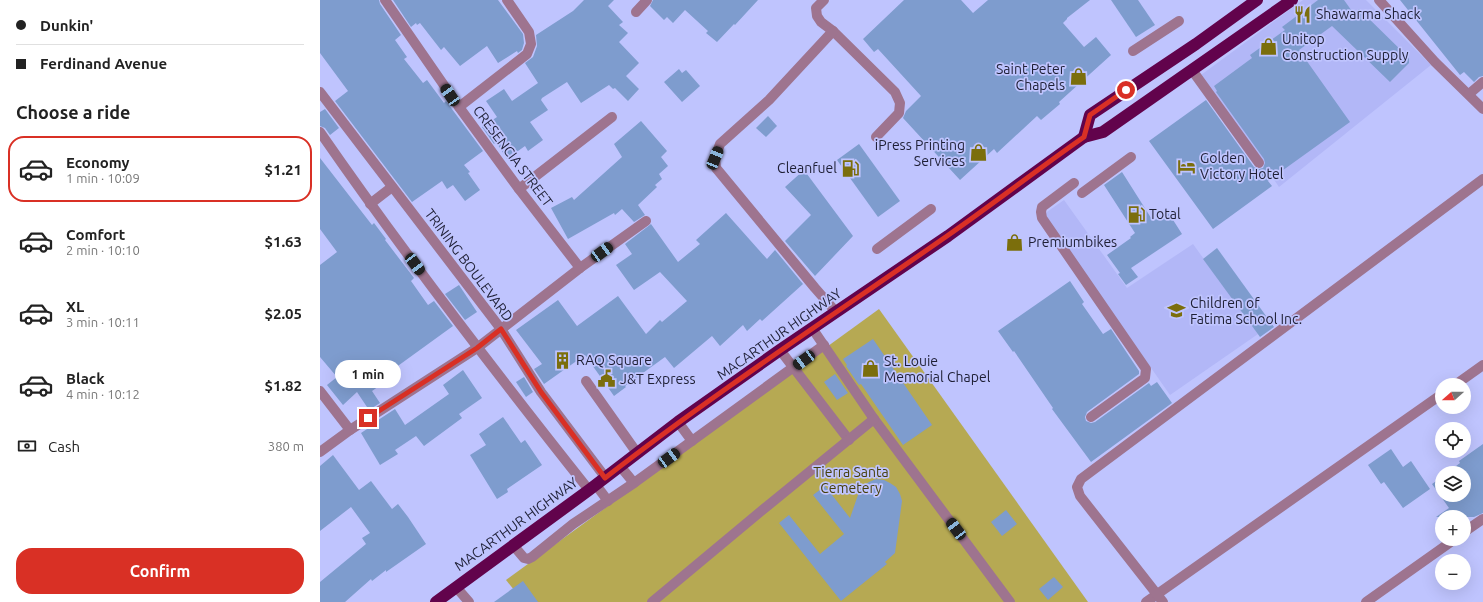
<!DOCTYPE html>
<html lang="en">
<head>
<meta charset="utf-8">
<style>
	body { margin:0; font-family:Ubuntu,sans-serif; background:#f6f6f6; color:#222; height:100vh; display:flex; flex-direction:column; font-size:15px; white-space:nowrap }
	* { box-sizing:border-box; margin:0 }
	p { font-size:13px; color:#767676 }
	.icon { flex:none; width:22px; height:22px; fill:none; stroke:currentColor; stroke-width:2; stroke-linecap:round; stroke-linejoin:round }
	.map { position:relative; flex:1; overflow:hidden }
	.details { display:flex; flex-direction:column; background:#fff; width:320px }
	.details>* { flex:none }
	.hud { display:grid; align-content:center; height:88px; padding:0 16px; background:#fff }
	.needle { width:26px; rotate:249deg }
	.controls { position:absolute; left:1115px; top:378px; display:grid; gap:8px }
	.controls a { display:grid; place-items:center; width:36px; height:36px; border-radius:50%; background:#fff; box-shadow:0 4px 16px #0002; font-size:20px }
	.end { position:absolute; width:18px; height:18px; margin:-9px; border:5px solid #d93025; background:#fff; box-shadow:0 0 0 2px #fff }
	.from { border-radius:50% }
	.bubble { position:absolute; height:28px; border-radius:14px; background:#fff; box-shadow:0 4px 16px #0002; font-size:13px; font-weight:600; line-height:28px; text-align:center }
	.car { position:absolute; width:12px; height:24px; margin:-12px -6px; border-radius:5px; box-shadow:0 0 3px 1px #0007; background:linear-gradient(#222 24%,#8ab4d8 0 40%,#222 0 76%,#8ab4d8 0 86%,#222 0) }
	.hud b { display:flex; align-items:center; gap:14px; height:38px; font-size:15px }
	.hud b+b { border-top:1px solid #e0e0e0 }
	.hud i { width:10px; height:10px; background:#222 }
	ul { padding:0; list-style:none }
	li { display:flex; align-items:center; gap:12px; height:66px; margin:0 8px 6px; padding:0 8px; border:2px solid transparent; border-radius:16px }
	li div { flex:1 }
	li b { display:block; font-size:15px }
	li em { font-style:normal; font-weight:600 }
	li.on { border-color:#d93025 }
	li>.icon { width:36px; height:36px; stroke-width:1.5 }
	h2 { padding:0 16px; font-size:18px; line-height:48px }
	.pay { display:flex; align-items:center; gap:10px; height:44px; padding:0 16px; font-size:15px }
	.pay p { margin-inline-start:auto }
	.action { display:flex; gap:8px; margin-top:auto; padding:8px 16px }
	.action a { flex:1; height:46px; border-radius:16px; background:#d93025; color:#fff; font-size:16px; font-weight:600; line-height:46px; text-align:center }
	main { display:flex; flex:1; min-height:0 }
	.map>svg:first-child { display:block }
	.built { fill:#b2b7f7 }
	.green { fill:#b6a953 }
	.building { fill:#7e9cce }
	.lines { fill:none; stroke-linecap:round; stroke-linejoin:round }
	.minor { stroke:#9e748f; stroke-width:10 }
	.highway { stroke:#62034c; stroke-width:12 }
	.route { stroke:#d93025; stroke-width:5 }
	.labels { text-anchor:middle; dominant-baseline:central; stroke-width:3.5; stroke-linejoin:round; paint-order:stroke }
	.poi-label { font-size:14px; fill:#1e1f35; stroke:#bfc4fe; text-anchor:start }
	.street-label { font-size:14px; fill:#1e1f35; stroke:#bfc4fe }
	.park-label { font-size:14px; fill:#463f0a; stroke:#bfc4fe }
</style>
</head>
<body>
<main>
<section class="details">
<div class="hud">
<b><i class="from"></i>Dunkin'</b>
<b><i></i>Ferdinand Avenue</b>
</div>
<h2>Choose a ride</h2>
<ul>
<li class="on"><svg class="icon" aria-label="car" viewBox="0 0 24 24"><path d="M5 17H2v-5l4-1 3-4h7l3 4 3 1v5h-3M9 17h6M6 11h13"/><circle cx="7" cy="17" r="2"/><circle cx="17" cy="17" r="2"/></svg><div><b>Economy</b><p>1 min · 10:09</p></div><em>$1.21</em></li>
<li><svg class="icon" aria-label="car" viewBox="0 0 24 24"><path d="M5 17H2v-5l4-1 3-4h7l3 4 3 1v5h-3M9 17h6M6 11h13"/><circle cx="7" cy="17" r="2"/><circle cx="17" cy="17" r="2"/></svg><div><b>Comfort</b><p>2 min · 10:10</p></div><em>$1.63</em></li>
<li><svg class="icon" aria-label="car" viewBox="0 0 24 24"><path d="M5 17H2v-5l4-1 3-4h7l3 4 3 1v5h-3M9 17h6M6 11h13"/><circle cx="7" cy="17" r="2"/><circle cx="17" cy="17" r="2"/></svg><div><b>XL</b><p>3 min · 10:11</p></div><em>$2.05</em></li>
<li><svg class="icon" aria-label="car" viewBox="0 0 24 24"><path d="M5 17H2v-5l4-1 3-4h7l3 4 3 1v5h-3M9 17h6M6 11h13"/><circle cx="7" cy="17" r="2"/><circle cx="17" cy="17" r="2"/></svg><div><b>Black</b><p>4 min · 10:12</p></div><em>$1.82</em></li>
</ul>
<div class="pay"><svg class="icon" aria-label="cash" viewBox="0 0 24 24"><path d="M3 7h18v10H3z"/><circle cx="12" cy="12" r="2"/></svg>Cash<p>380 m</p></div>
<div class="action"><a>Confirm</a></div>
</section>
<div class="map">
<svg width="1163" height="602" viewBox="0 0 1163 602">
	<rect width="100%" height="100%" fill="#bfc4fe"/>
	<!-- built -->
	<g class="built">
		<path d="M983,0H1046L1111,65L959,187L881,75Z"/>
		<path d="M744,200L807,288L873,244L938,334L850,395L724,214Z"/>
	</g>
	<!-- green -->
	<path class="green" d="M559,309L768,602H204L186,580Z"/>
	<!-- building -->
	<g class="building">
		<path d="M0,0H59L60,4L81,35L75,40L87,57L84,59L103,83L107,80L124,103L126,101L163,151L144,165L150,172L148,173L160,190L145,201L133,185L127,189L122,181L92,202L15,101L28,91L0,53Z"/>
		<path d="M73,0H178L203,34L204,43L202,50L198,53L197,51L178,63L167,46L140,66L124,47L121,50L100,23L97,25L96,23L91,27Z"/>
		<path d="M264,0H294L288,6L303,22L299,25L308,33L299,42L319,63L306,76L319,89L308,101L295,88L293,89L289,85L261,103L247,82L222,98L221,100L228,110L210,122L223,140L208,151L205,146L187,159L176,142L174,144L162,127L177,117L166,101L184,89L192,101L218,83L205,63L213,57L217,46L216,35L253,11Z"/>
		<path d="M333,0H438L415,25L414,24L397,42L386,33L388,31L365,10L353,23L347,17L344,20L330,6Z"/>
		<path d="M584,0H641L653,13L668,0H770L747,18V19L743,23L764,47L776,37L791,55L739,102L740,104L721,120L717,116L677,153L674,149L640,180L583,118L586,111L601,96L558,49L554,52L543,39Z"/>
		<path d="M791,0H818L835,25L816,37Z"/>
		<path d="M998,0H1024L1034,14L1039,9L1089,58V63L1070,82L1012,26L979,50L1030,122L948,181L952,186L893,229L829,141L886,100L934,167L939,169L943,168L945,163L944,159L896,92L897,91L894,86L932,58L930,55L965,30L962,27Z"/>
		<path d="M1080,0H1163V76L1159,77L1154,82L1144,72L1140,75Z"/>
		<path d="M359,69L362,73L366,70L380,86L362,102L344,82Z"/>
		<path d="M5,109L19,128L10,135L5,128L0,126V112Z"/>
		<path d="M448,116L457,126L446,137L436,128Z"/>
		<path d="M321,121L347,151L341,157L348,166L339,174L342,179L335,185L337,187L318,205L325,215L314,222L302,209L295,215L294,213L248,239L231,208L252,197L254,200L302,157L294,144Z"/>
		<path d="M539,144L580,201L558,217L517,160Z"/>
		<path d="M0,158L52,225L54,223L66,239L65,240L94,278L91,281L108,305L114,301L133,326L75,368L78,373L52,391L60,403L49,410L37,392L23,405L7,385L17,377L0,357V265L17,252L0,229Z"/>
		<path d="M484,170L533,236L495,276L465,241L491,215L465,187Z"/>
		<path d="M802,172L833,221L848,212L862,234L811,268L818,277L806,285L798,274L800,273L787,255L811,238L810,237L815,233L784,185Z"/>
		<path d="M406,213L447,259L455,250L483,284L442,321L440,319L427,331L423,325L400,346L392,336L354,368L345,357L305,386L306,387L294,396L265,355L224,384L214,369L222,364L196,330L238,300L257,326L298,296L326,334L340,320L342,322L367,301L340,272L314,290L296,265L312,254L305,244L331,224L358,262L380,244L376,240Z"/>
		<path d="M897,248L954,327L940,337L883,259Z"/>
		<path d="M750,281L764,302L762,304L783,334L791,329L819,371V374L767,412L765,417L766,421L771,423L775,422L829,383L831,386L837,382L852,403L771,462L732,409L733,408L694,351L693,352L678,331Z"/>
		<path d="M139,285L157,312L145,320L125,294Z"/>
		<path d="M553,339L612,425L583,445L541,384L539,385L526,366L527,365L523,359Z"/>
		<path d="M143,370L162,398L139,414L142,418L104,446L96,436L75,450L78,454L60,465L41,433L50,427L49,426L75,409L85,425L129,394L123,385Z"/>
		<path d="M515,374L528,393L517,400L504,382Z"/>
		<path d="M204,377L213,392L206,397L196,382Z"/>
		<path d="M183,417L201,443L205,440L222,465L187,489L188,492L177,499L150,455L166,445L159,434Z"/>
		<path d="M1163,444V513L1154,517H1116L1129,508L1112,484L1122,477V495H1144V473H1127L1140,463L1139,461Z"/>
		<path d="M1071,449L1083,467L1091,461L1110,489L1083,508L1064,482L1061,484L1048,465Z"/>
		<path d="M13,455L39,490L51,481L72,509L78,504L88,517L106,544L66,572V570L52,581L51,579L25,602H0V582L46,544L42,538L50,533L31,507L0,531V466Z"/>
		<path d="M556,479L564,480L570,483L576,487L580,494L582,501L575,553L565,562L567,564L521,601L459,523L469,515L500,554L524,534L493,495L505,486L530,518L539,492L543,486L549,482Z"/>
		<path d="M686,510L697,524L682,536L671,522Z"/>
		<path d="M734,577L743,587L728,600L719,589Z"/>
		<path d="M203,581L218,602H174Z"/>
	</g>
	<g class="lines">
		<!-- minor -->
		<g class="minor">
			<path d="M65,0L139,107L199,189L260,268"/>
			<path d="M504,0L496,8L497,16L501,22L513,31L575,92L580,103L579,113L556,137"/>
			<path d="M1059,0L1115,62L1163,109"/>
			<path d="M316,12L327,0"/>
			<path d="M513,31L449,100L400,144L395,158L396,168L495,288L516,312"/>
			<path d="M813,51L859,21"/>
			<path d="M872,70L939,163"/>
			<path d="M0,92L181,329L221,392L285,477"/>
			<path d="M1149,94L1163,82"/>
			<path d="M139,107L207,54L211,44L209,32L187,0"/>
			<path d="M0,132C85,255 176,373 269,490"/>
			<path d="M754,183L722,207L721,212L722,218L826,369L825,378L771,417"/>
			<path d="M199,189L292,117"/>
			<path d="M762,193L811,157"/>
			<path d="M50,204L72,187"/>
			<path d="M557,249L611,209"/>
			<path d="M492,328L554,419L690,602"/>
			<path d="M460,350L529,440"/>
			<path d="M266,381L317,453"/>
			<path d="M1135,385L1163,365"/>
			<path d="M0,391L30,430"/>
			<path d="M358,422L372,441"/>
			<path d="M0,452L30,430L157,348L260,268L326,221"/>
			<path d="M300,466L314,483"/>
			<path d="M276,485L288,501"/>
			<path d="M1144,532L1163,519"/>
			<path d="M193,545L204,558L208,559L212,557L253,524L314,483L504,345"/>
			<path d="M136,587L149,602"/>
			<path d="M332,602L440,512L554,419"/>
			<path d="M826,602L1122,394"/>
			<path d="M843,602L760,496L757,487L761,479L1163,179"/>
			<path d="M1046,602L1135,539"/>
		</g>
		<!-- highway -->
		<g class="highway">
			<path d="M764,137L770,115L876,44L937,0"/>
			<path d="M116,602L269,490L358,422L460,350L628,236L764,137L783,132L972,0"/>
		</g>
	</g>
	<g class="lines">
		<!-- route -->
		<path class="route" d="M48,418L157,348L181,329L221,392L285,478C396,392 512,316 627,236C673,204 718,169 764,137L770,115L806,90"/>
	</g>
	<!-- icons -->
	<defs>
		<symbol id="restaurant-bare" viewBox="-9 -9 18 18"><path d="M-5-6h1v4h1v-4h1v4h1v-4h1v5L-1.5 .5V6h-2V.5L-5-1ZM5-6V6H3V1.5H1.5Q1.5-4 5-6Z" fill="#7b6e0c" stroke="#bfc4fe" stroke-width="2.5" paint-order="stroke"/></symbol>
		<symbol id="shop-bare" viewBox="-9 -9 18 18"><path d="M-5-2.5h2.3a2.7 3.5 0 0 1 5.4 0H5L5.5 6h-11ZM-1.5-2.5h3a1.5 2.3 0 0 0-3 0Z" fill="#7b6e0c" stroke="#bfc4fe" stroke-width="2.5" paint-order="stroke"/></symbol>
		<symbol id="hotel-bare" viewBox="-9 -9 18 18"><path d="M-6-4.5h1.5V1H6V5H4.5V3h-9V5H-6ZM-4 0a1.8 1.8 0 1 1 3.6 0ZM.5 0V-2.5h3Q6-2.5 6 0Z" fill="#7b6e0c" stroke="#bfc4fe" stroke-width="2.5" paint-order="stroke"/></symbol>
		<symbol id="fuel-bare" viewBox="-9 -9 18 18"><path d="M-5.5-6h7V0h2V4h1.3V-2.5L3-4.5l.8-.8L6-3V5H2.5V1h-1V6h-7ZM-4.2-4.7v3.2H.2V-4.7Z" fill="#7b6e0c" stroke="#bfc4fe" stroke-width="2.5" paint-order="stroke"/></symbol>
		<symbol id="school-bare" viewBox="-9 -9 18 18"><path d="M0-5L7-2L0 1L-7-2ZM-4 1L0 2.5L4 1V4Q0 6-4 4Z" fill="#7b6e0c" stroke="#bfc4fe" stroke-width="2.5" paint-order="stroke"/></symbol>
		<symbol id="building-bare" viewBox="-9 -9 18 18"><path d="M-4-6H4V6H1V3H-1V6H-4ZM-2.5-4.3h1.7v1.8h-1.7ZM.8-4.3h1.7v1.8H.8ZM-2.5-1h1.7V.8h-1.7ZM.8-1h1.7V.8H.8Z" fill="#7b6e0c" stroke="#bfc4fe" stroke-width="2.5" paint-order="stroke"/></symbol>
		<symbol id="civic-bare" viewBox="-9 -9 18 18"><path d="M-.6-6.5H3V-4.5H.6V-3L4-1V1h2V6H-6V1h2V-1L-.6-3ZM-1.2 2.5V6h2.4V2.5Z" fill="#7b6e0c" stroke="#bfc4fe" stroke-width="2.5" paint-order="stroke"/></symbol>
	</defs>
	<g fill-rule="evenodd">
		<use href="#restaurant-bare" x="970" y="2" width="25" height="25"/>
		<use href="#shop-bare" x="936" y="34" width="25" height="25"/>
		<use href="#shop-bare" x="746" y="64" width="25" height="25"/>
		<use href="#shop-bare" x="646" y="140" width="25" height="25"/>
		<use href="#hotel-bare" x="854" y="154" width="25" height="25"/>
		<use href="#fuel-bare" x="518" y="156" width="25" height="25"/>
		<use href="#fuel-bare" x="804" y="202" width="25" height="25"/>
		<use href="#shop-bare" x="682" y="230" width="25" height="25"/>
		<use href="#school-bare" x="844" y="298" width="25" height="25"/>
		<use href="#building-bare" x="230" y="348" width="25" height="25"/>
		<use href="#shop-bare" x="538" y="356" width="25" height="25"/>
		<use href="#civic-bare" x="274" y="366" width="25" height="25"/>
	</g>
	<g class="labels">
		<!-- poi labels -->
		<g class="poi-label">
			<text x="996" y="14">Shawarma Shack</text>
			<text x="962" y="39">Unitop<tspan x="962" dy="16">Construction Supply</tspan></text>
			<text x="745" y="69" text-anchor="end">Saint Peter<tspan x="745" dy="16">Chapels</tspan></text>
			<text x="645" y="145" text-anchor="end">iPress Printing<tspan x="645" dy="16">Services</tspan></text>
			<text x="880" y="158">Golden<tspan x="880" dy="16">Victory Hotel</tspan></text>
			<text x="517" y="168" text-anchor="end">Cleanfuel</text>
			<text x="829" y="214">Total</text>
			<text x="708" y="242">Premiumbikes</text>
			<text x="870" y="303">Children of<tspan x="870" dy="16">Fatima School Inc.</tspan></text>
			<text x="256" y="360">RAQ Square</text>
			<text x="564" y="361">St. Louie<tspan x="564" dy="16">Memorial Chapel</tspan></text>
			<text x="300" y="379">J&amp;T Express</text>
		</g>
		<!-- street labels -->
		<g class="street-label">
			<text transform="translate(193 156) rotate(53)">CRESENCIA STREET</text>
			<text transform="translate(149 265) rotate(53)">TRINING BOULEVARD</text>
			<text transform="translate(459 334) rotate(-35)">MACARTHUR HIGHWAY</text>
			<text transform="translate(196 524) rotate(-36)">MACARTHUR HIGHWAY</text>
		</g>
		<!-- park labels -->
		<g class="park-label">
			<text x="531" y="472">Tierra Santa<tspan x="531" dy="16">Cemetery</tspan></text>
		</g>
	</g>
</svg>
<div class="controls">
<a><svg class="needle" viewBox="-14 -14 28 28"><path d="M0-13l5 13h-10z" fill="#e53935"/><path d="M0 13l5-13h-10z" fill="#767676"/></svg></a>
<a><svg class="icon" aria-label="locate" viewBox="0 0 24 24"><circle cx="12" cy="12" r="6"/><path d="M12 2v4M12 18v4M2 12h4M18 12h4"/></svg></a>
<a><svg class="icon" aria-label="layers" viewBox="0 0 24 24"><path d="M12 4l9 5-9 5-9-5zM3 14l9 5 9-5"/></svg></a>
<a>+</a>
<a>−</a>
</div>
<i class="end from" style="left:806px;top:90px"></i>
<i class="end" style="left:48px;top:418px"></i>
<div class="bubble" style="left:15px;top:360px;width:66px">1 min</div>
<i class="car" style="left:130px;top:95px;rotate:326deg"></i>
<i class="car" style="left:395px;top:158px;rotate:22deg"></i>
<i class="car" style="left:282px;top:252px;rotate:54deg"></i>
<i class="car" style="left:95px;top:264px;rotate:143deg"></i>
<i class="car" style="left:484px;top:360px;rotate:234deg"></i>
<i class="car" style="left:349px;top:458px;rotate:54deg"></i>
<i class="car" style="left:636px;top:529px;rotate:323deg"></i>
</div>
</main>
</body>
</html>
